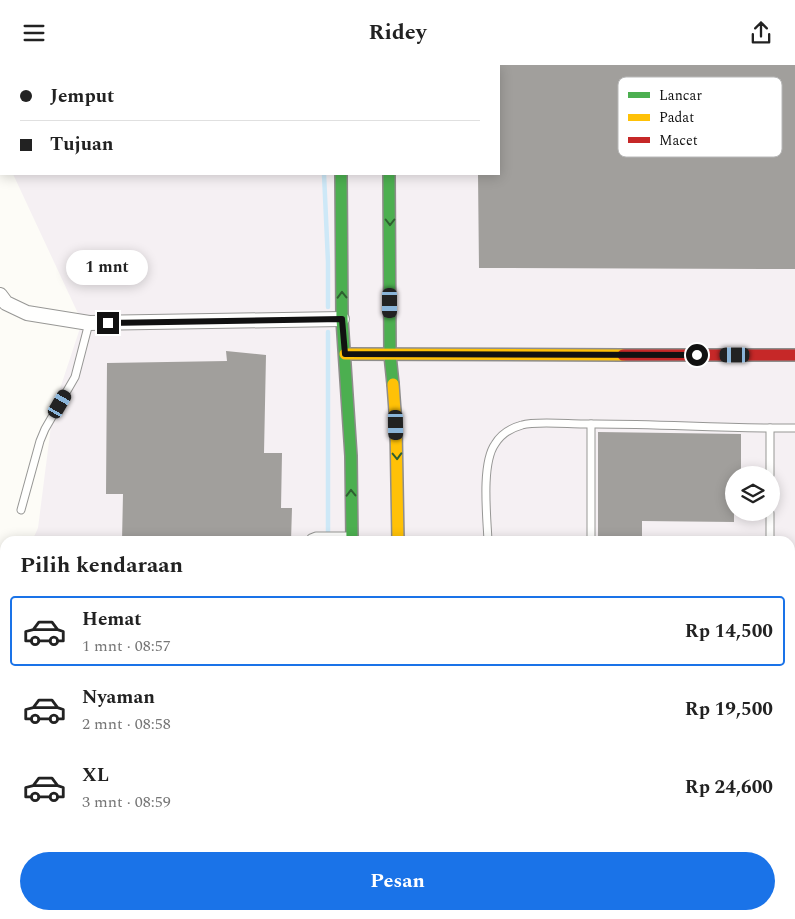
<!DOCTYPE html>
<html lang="id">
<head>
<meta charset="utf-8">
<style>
	body { margin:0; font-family:Spectral,serif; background:#f6f6f6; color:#222; height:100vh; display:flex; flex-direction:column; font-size:19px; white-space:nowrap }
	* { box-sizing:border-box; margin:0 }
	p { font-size:16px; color:#767676 }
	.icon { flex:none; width:28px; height:28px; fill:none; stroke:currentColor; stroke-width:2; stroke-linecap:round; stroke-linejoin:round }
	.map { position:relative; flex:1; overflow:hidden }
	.side { position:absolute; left:0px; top:471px; width:795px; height:384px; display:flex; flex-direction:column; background:#fff; border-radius:15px 15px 0 0; box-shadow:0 2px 12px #0003 }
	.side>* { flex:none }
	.banner { position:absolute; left:0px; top:0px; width:500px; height:110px; box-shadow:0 2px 12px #0003; display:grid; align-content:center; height:110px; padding:0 20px; background:#fff }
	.tools { position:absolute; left:725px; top:401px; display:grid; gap:10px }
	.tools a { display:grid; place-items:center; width:55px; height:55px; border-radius:50%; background:#fff; box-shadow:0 2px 12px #0003; font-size:25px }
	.end { position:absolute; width:22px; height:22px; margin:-11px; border:6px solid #111; background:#fff; box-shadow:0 0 0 2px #fff }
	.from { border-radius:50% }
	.bubble { position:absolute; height:35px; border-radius:18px; background:#fff; box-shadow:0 2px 12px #0003; font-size:16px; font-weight:700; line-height:35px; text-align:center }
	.car { position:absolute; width:15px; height:30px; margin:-15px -8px; border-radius:6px; box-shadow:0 0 4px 1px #0007; background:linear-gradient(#222 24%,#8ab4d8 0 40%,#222 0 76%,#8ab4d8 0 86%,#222 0) }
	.banner b { display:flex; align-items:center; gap:18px; height:48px; font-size:19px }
	.banner b+b { border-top:1px solid #e0e0e0 }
	.banner i { width:12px; height:12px; background:#222 }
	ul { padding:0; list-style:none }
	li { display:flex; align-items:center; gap:15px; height:70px; margin:0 10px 8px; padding:0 10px; border:2px solid transparent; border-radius:5px }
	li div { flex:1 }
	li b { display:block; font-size:19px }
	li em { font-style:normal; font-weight:700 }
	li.on { border-color:#1a73e8 }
	li>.icon { width:45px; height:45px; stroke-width:1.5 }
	h2 { padding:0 20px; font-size:22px; line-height:60px }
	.primary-button { display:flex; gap:10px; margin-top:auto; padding:10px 20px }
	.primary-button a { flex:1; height:58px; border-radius:30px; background:#1a73e8; color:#fff; font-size:20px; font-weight:700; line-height:58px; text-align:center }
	header { display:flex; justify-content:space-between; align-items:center; height:65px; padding:0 20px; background:#fff; font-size:22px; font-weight:700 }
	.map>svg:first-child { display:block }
	.industrial { fill:#f5f0f3; fill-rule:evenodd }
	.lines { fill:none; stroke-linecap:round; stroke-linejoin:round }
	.stream { stroke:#cde8f7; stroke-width:4.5 }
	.building { fill:#a19f9c }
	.lane-casing { stroke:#979795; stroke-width:9 }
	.street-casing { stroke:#979795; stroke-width:16 }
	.fast-casing { stroke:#8e8d8b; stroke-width:14 }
	.slow-casing { stroke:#8e8d8b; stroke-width:14 }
	.jam-casing { stroke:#8e8d8b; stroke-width:14 }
	.lane { stroke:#fffffe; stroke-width:7 }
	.street { stroke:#fffffe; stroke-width:14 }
	.fast { stroke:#4caf50; stroke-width:11 }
	.slow { stroke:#ffc107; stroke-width:11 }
	.jam { stroke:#c62828; stroke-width:11 }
	.oneway { stroke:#2e6030 }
	.route { stroke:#111; stroke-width:6 }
	.key { fill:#fff; stroke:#b8b8b8; stroke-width:1 }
	.key-label { font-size:14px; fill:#111 }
</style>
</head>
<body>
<header><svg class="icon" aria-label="menu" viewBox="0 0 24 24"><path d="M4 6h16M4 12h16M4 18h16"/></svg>Ridey<svg class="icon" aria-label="share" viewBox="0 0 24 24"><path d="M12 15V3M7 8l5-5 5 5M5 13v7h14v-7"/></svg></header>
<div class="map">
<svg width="795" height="854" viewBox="0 0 795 854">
	<rect width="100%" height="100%" fill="#fdfcf7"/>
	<!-- industrial -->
	<path class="industrial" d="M0,0H795V854H0V545L5,534V850H790V476H32L38,463L53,345L82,257L13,109H499V1H1V101ZM734,410H771V448H734Z"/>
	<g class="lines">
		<!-- stream -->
		<g class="stream">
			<path d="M318,0V1"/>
			<path d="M324,109L328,197V242"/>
			<path d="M328,267V476"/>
			<path d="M326,854L327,850"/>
		</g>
	</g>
	<!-- building -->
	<g class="building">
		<path d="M499,0H795V204L479,203L478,109H499Z"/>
		<path d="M226,286L266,290L264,388H282L281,443H292L291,476H122L123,429H106L107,298L227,296Z"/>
		<path d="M598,367L741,369V410H734V457L642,456V476H598Z"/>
	</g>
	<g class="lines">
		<defs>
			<g id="lane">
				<path d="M770,410V363"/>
				<path d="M21,445L40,376L45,364L75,312L89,258"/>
				<path d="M309,476L311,473L316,471H352"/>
				<path d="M488,476C487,452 481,399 495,379C501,369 511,363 522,360C535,356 568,359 583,359C653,358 724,364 795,363"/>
				<path d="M591,476V359"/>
				<path d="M770,476V448"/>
				<path d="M790,618L795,617"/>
				<path d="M0,812H5"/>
				<path d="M299,854L300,850"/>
				<path d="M495,854V850"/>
			</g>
			<g id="street">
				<path d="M0,230L6,238L27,248L89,258L342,254"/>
				<path d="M0,542H1"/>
			</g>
			<g id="fast">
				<path d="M341,109L342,254L351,391L352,476"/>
				<path d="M389,109L390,290L393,319"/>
				<path d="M350,850V854"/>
				<path d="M398,850V854"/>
			</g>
			<g id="slow">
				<path d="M384,0V1"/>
				<path d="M345,289L623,290"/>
				<path d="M393,319L396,360L398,476"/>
			</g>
			<g id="jam">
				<path d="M335,0V1"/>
				<path d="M623,290H795"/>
			</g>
		</defs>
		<!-- lane casing -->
		<use href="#lane" class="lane-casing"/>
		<!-- street casing -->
		<use href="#street" class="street-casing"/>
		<!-- fast casing -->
		<use href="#fast" class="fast-casing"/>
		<!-- slow casing -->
		<use href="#slow" class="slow-casing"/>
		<!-- jam casing -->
		<use href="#jam" class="jam-casing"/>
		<!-- lane -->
		<use href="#lane" class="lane"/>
		<!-- street -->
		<use href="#street" class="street"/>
		<!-- fast -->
		<use href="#fast" class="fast"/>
		<!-- slow -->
		<use href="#slow" class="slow"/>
		<!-- jam -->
		<use href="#jam" class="jam"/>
	</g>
	<!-- one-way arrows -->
	<defs><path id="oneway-chevron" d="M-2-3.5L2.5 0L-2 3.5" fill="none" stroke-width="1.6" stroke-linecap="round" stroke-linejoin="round" transform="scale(1.25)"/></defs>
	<g class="oneway">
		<use href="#oneway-chevron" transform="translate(390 157) rotate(90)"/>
		<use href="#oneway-chevron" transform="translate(342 230) rotate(-91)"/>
		<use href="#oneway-chevron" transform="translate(397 391) rotate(88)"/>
		<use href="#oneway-chevron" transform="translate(351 428) rotate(-91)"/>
	</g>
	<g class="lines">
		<!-- route -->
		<path class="route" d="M108,258L342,254L345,289L697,290"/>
	</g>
	<!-- legend -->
	<rect x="618" y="12" width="164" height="80" rx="8" class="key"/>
	<rect x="628" y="27" width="22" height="6" fill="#4caf50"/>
	<rect x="628" y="49" width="22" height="7" fill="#ffc107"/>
	<rect x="628" y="72" width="22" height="6" fill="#c62828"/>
	<g class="key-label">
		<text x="659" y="35">Lancar</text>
		<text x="659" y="57">Padat</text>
		<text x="659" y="80">Macet</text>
	</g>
</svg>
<div class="tools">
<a><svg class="icon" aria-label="layers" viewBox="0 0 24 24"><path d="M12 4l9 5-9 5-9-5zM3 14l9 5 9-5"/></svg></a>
</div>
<i class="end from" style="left:697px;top:290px"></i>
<i class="end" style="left:108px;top:258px"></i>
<div class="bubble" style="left:66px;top:185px;width:82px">1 mnt</div>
<i class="car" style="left:390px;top:238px;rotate:180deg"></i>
<i class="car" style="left:735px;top:290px;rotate:270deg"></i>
<i class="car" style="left:60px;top:339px;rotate:30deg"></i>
<i class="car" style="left:396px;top:360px;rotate:179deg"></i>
<div class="banner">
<b><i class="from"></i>Jemput</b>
<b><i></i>Tujuan</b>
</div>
<section class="side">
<h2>Pilih kendaraan</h2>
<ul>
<li class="on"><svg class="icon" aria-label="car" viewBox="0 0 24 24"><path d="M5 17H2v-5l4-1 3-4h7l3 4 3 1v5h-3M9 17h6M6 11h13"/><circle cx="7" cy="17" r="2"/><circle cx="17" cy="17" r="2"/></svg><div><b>Hemat</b><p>1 mnt · 08:57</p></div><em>Rp 14,500</em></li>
<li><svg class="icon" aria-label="car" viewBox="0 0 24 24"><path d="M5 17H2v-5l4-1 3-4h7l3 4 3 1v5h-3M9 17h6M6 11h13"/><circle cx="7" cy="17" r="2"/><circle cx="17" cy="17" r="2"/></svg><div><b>Nyaman</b><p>2 mnt · 08:58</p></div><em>Rp 19,500</em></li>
<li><svg class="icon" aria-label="car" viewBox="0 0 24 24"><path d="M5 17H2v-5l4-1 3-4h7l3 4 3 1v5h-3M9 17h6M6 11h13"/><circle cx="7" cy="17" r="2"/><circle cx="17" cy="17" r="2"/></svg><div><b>XL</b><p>3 mnt · 08:59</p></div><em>Rp 24,600</em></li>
</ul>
<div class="primary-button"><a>Pesan</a></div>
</section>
</div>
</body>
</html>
